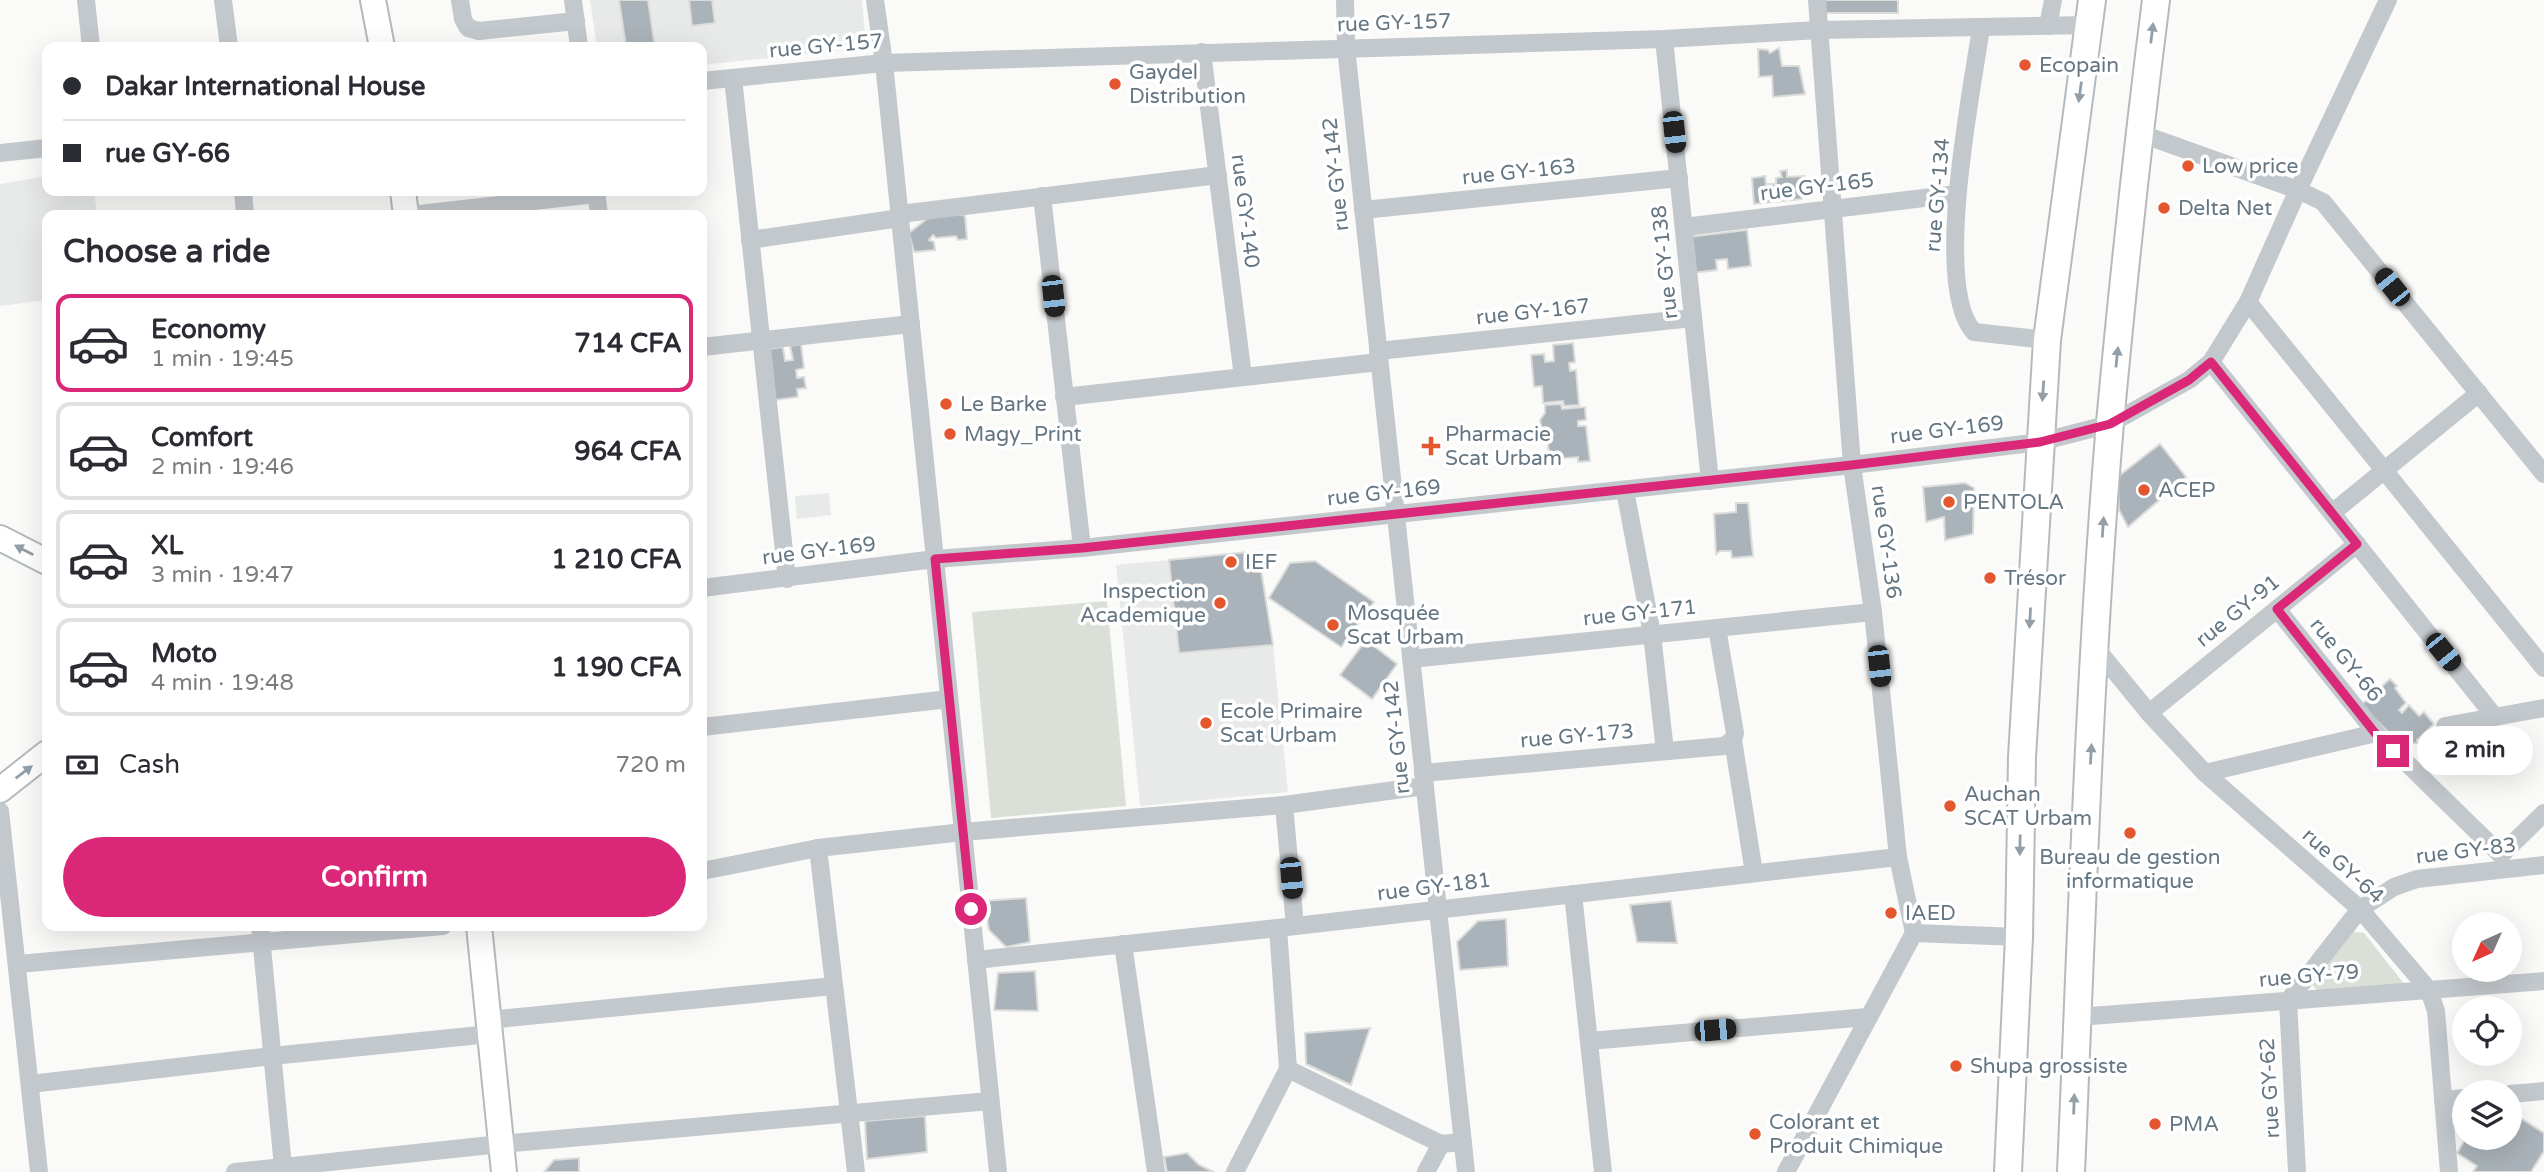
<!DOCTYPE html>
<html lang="en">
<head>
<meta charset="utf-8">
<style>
	body { margin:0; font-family:"Varela Round",sans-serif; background:#f7f7f7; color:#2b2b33; height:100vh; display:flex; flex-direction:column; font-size:26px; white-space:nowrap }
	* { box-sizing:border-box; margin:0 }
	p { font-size:23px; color:#7c7c81 }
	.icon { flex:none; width:38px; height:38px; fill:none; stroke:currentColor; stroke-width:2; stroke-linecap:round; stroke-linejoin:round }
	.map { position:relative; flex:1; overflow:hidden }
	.sheet { position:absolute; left:42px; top:210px; width:665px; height:721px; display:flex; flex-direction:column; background:#fff; border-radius:14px; box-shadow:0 7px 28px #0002 }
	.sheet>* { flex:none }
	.top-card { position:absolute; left:42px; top:42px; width:665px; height:154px; border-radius:14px; box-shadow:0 7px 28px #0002; display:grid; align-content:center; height:154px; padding:0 21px; background:#fff }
	.needle { width:46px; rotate:225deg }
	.fabs { position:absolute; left:2452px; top:912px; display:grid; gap:14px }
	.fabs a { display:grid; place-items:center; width:70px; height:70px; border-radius:50%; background:#fff; box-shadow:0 7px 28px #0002; font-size:35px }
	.end { position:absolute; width:32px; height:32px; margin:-16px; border:9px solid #db2777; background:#fff; box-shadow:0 0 0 4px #fff }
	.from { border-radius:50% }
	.bubble { position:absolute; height:49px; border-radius:24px; background:#fff; box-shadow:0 7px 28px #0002; font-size:23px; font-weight:700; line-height:49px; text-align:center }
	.car { position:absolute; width:21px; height:42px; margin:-21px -10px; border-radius:9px; box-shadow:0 0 5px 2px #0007; background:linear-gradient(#222 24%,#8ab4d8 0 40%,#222 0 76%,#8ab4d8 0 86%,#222 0) }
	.top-card b { display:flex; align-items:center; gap:24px; height:66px; font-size:26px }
	.top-card b+b { border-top:2px solid #e1e1e2 }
	.top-card i { width:18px; height:18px; background:#2b2b33 }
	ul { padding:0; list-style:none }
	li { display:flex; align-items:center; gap:21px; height:98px; margin:0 14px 10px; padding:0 7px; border:4px solid #e1e1e2; border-radius:14px }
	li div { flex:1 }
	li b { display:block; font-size:26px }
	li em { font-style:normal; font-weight:700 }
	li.current { border-color:#db2777 }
	li>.icon { width:63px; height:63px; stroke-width:1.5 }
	h2 { padding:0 21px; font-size:32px; line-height:84px }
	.pay { display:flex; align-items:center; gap:18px; height:77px; padding:0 21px; font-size:26px }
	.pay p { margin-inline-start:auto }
	.cta { display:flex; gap:14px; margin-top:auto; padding:14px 21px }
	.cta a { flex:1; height:80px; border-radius:42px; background:#db2777; color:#fff; font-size:28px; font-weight:700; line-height:80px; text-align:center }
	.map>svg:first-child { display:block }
	.built { fill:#e8e9e9 }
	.green { fill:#dadfd7 }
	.building { fill:#aab3b9; stroke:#dcdcda; stroke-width:2 }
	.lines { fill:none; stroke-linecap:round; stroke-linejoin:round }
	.secondary-casing { stroke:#b3babf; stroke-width:28 }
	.primary-casing { stroke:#b5babe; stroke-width:30 }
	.street { stroke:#c3c8cc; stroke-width:18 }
	.secondary { stroke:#fff; stroke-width:24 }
	.primary { stroke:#fff; stroke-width:26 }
	.oneway { fill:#939fa8 }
	.route { stroke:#db2777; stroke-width:9 }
	.poi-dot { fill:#e4572e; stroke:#fff; stroke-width:2.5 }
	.labels { text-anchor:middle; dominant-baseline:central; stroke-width:7; stroke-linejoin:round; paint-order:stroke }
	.street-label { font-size:21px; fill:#657683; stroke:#fff }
	.poi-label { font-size:21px; fill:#657683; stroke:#fff; text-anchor:start }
</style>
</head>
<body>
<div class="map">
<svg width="2544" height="1172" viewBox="0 0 2544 1172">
	<rect width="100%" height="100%" fill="#fafaf8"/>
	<!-- built -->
	<g class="built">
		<path d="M590,0H862L865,34L854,49L702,65V47H597Z"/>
		<path d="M47,176V191H94L97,215H47V300L0,306V184Z"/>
		<path d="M829,493L831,515L797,519L795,496Z"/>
		<path d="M1169,560L1179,653L1273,645L1288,792L1140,806L1116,565Z"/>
	</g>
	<!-- green -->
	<g class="green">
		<path d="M1107,601L1126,806L991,818L972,612Z"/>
		<path d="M2353,932L2364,933L2405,985L2318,991L2312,985Z"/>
	</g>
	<!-- building -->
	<g class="building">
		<path d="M619,0H648L655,47H626Z"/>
		<path d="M689,0H712L715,23L692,26Z"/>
		<rect x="1825" y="0" width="73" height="13"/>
		<path d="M1779,48L1782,66H1799L1805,94L1773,97L1772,76L1759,77L1758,49L1768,50L1770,53Z"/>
		<path d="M1787,170V177L1805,176L1807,192L1803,197L1801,199L1754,204L1752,178L1765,176L1766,184H1776V178L1782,177L1780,171Z"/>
		<path d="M952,212L965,216L967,239L958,240L956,236L936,238L933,235L929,240L934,242L935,250L914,252L909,233L933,214Z"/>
		<path d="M1747,230L1751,266L1728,269L1727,259L1716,260L1717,270L1692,273L1688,237Z"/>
		<path d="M1573,343L1575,362L1569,363L1570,371L1576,370L1579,405L1564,406L1563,401L1543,403L1542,386L1534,387L1531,355L1544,354L1545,362L1554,361L1553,345Z"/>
		<path d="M801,344L804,368L796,370L797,378L804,377L806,388L797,389L798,397L775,400L767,349L783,347L785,361L793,360L790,346Z"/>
		<path d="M1561,404L1562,409L1585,407L1586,420L1578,421V426H1586L1590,461L1578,462V457L1556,459V452L1549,453L1546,431H1542L1540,420L1545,413V405Z"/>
		<path d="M2160,444L2186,477L2128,527L2119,510L2118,484L2120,475Z"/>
		<path d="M1965,483L1974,488L1973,534L1945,540L1944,517L1926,522L1923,487Z"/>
		<path d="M1736,503H1748L1753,556L1732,558L1731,551H1720L1716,554L1714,514L1736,512Z"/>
		<path d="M1258,551L1273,645L1179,653L1169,560Z"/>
		<path d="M1315,561L1374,602L1341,647L1269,598L1290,563Z"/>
		<path d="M1366,640L1397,664L1372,699L1340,675Z"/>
		<path d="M2390,679L2397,686L2395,688L2406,703L2399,710L2402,713L2409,705L2419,716L2424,712L2434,724L2417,740L2418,743L2401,745L2361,705Z"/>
		<path d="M1026,898L1030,942L1006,947L989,930L984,901Z"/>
		<path d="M1671,901L1677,943L1637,942L1630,905Z"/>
		<path d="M1506,919L1508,966L1460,970L1457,942L1478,921Z"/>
		<path d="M1035,971L1038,1011L994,1010L998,973Z"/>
		<path d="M1370,1028L1351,1085L1306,1064L1305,1033Z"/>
		<path d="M2511,1112L2544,1133V1151L2531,1172H2473L2477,1166L2457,1153L2466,1138H2510Z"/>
		<path d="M925,1116L927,1152L867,1159L865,1121Z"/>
		<path d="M1187,1153L1199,1165L1214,1172H1167L1164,1157Z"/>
		<path d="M579,1158V1172H544L554,1160Z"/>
	</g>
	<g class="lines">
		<defs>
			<g id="secondary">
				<path d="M373,0L382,47"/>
				<path d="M403,191L406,215"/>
				<path d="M0,538L47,562"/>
				<path d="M0,790L47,753"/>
				<path d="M479,926L504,1172"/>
			</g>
			<g id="primary">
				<path d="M2008,1172L2019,937L2022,757L2047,340L2092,0"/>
				<path d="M2071,1172C2082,922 2089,672 2110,423C2123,282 2138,141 2156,0"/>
			</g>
		</defs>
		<!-- secondary casing -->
		<use href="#secondary" class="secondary-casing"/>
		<!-- primary casing -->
		<use href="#primary" class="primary-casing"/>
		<!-- street -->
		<g class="street">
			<path d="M86,0L91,47"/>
			<path d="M223,0L229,47"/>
			<path d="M460,0L463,19L468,28L479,31L576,21"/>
			<path d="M573,0L579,47"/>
			<path d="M875,0L884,63L998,1172"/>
			<path d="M1345,0L1346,47L1466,1172"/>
			<path d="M1817,0L1852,465L1873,612L1898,857L1914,933"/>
			<path d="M2048,26L2053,0"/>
			<path d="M1981,28C1972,90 1932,287 1974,332L2047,340"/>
			<path d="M1664,39L1710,481"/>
			<path d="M1202,52L1243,377"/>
			<path d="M733,78L787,579"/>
			<path d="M702,81L884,63L1664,39L1819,30L2089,25"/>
			<path d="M2139,133L2298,190L2323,202L2544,474"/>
			<path d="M0,153L47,148"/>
			<path d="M243,191L245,215"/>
			<path d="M596,191L599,215"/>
			<path d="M1042,196L1082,548"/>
			<path d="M1363,210L1679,178"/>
			<path d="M900,214L1218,175"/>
			<path d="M410,215L596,194"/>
			<path d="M1684,227L1957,194"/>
			<path d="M750,240L900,218"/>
			<path d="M2248,302L2544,668"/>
			<path d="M702,347L911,324"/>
			<path d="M1378,351L1693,318"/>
			<path d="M2211,362L2495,717"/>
			<path d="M1064,397L1379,362"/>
			<path d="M1625,490L1652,634L1665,751"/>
			<path d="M2332,513L2479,393"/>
			<path d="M702,588L935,559L1082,548L1852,465L2040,442L2110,424L2189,380L2211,362L2248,302L2298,190L2388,0"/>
			<path d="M2277,609L2376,733L2501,855"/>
			<path d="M1717,628L1735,733L1733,740L1754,873"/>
			<path d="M2095,647L2149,713L2205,773L2360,909L2429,990L2436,1011L2449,1172"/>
			<path d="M1411,659L1873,612"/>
			<path d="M2149,713L2357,544"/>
			<path d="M2445,726L2544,708"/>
			<path d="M702,727L949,699"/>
			<path d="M1423,773L1724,746L1733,740"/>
			<path d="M2205,773L2376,733"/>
			<path d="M1284,805L1295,926"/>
			<path d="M0,811L39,1172"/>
			<path d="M818,848L856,1172"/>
			<path d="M2501,855L2544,813"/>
			<path d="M702,871L818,848L963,832L1284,805L1425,786"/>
			<path d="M1573,894L1603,1172"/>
			<path d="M260,926L283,1167"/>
			<path d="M1914,933L2019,937"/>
			<path d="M1123,944L1156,1172"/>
			<path d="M976,960L1278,928L1898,857"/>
			<path d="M18,964L443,926"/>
			<path d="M2078,1017L2544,981"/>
			<path d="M488,1020L834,986"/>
			<path d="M1589,1041L1868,1017"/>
			<path d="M1288,1069L1441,1144L1463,1142"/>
			<path d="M30,1084L272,1056L490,1034"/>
			<path d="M2510,1094L2544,1091"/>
			<path d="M2443,1100L2464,1098"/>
			<path d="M235,1172L501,1144L990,1101"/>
			<path d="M1235,1172L1288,1069L1278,928"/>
			<path d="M1426,1172L1441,1144"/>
			<path d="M1786,1172L1914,933"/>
			<path d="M2297,1172L2288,1001L2360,909L2394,887L2417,879L2544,865"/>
		</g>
		<!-- secondary -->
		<use href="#secondary" class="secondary"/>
		<!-- primary -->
		<use href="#primary" class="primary"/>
	</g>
	<!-- one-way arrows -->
	<defs><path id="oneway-solid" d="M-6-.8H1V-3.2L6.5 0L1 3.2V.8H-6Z" transform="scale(1.75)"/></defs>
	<g class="oneway">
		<use href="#oneway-solid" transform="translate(2152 33) rotate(-83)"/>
		<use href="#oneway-solid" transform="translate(2080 92) rotate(98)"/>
		<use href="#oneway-solid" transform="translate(2117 357) rotate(-84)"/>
		<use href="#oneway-solid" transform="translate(2043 391) rotate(94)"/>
		<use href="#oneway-solid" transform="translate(2103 527) rotate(-86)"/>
		<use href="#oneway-solid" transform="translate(24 550) rotate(-153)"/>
		<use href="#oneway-solid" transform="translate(2030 618) rotate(93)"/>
		<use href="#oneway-solid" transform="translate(2091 754) rotate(-87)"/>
		<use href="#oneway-solid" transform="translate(24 772) rotate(-37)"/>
		<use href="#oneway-solid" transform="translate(2020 845) rotate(91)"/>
		<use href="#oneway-solid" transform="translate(2074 1104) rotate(-88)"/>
	</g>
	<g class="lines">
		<!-- route -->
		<path class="route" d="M971,909L935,559L1082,548L1369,517L1852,465L2040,442L2110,424L2189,380L2211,362L2357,544L2277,609L2375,733L2393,751"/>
	</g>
	<!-- markers -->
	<g class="poi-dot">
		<circle cx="2025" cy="65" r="7"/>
		<circle cx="1115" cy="84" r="7"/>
		<circle cx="2188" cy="166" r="7"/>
		<circle cx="2164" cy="208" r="7"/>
		<circle cx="946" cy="404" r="7"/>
		<circle cx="950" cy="434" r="7"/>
		<path d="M1427.5 435.5h7v7h7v7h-7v7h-7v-7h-7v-7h7z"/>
		<circle cx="2144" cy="490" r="7"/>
		<circle cx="1949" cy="502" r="7"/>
		<circle cx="1231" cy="562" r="7"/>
		<circle cx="1990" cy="578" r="7"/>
		<circle cx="1220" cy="603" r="7"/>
		<circle cx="1333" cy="625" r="7"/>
		<circle cx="1206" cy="723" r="7"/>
		<circle cx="1950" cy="806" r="7"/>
		<circle cx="2130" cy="833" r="7"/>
		<circle cx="1891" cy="913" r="7"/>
		<circle cx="1956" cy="1066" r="7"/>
		<circle cx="2155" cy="1124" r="7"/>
		<circle cx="1755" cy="1134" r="7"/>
	</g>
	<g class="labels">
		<!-- street labels -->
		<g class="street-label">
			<text transform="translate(1394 23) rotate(-2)">rue GY-157</text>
			<text transform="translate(826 46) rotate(-5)">rue GY-157</text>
			<text transform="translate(1519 172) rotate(-6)">rue GY-163</text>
			<text transform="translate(1336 174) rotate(-96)">rue GY-142</text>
			<text transform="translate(1817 187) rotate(-7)">rue GY-165</text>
			<text transform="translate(1938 195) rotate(-85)">rue GY-134</text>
			<text transform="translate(1245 211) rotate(83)">rue GY-140</text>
			<text transform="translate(1665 262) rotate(-96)">rue GY-138</text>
			<text transform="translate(1533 312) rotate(-6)">rue GY-167</text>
			<text transform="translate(1947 430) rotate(-7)">rue GY-169</text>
			<text transform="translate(1384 493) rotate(-6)">rue GY-169</text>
			<text transform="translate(1886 542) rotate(82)">rue GY-136</text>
			<text transform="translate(819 551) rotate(-7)">rue GY-169</text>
			<text transform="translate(2238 611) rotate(-39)">rue GY-91</text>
			<text transform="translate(1640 613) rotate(-6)">rue GY-171</text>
			<text transform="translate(2346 660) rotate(51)">rue GY-66</text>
			<text transform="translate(1577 736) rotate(-5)">rue GY-173</text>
			<text transform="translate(1397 737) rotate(-96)">rue GY-142</text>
			<text transform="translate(2466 851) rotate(-7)">rue GY-83</text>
			<text transform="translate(2343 866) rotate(42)">rue GY-64</text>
			<text transform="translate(1434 887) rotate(-7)">rue GY-181</text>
			<text transform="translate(2309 976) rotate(-5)">rue GY-79</text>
			<text transform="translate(2270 1088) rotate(-93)">rue GY-62</text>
		</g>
		<!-- poi labels -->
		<g class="poi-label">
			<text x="2039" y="65">Ecopain</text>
			<text x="1129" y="72">Gaydel<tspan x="1129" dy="24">Distribution</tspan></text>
			<text x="2202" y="166">Low price</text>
			<text x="2178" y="208">Delta Net</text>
			<text x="960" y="404">Le Barke</text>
			<text x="964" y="434">Magy_Print</text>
			<text x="1445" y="434">Pharmacie<tspan x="1445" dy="24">Scat Urbam</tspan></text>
			<text x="2158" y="490">ACEP</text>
			<text x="1963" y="502">PENTOLA</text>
			<text x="1245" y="562">IEF</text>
			<text x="2004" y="578">Trésor</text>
			<text x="1206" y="591" text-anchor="end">Inspection<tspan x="1206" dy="24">Academique</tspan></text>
			<text x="1347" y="613">Mosquée<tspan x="1347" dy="24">Scat Urbam</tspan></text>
			<text x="1220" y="711">Ecole Primaire<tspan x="1220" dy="24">Scat Urbam</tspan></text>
			<text x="1964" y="794">Auchan<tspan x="1964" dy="24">SCAT Urbam</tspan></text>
			<text x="2130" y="857" text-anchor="middle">Bureau de gestion<tspan x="2130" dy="24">informatique</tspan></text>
			<text x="1905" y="913">IAED</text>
			<text x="1970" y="1066">Shupa grossiste</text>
			<text x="1769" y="1122">Colorant et<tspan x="1769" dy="24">Produit Chimique</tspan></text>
			<text x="2169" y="1124">PMA</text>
		</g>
	</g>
</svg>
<div class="fabs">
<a><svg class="needle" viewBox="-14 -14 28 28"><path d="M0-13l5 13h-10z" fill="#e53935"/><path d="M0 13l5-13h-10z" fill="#7c7c81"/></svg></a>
<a><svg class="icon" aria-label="locate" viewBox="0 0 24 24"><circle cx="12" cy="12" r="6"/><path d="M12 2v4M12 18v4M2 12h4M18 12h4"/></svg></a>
<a><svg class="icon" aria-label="layers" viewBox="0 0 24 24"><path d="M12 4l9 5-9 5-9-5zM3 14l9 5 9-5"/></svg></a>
</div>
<i class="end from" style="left:971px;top:909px"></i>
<i class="end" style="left:2393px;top:751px"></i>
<div class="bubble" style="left:2417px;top:726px;width:116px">2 min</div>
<i class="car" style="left:1674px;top:132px;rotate:174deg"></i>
<i class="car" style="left:2392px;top:287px;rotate:321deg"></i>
<i class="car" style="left:1053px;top:296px;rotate:174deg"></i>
<i class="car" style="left:2443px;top:652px;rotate:141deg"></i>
<i class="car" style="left:1879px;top:666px;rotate:174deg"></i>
<i class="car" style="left:1291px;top:878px;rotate:175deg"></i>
<i class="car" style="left:1715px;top:1030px;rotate:85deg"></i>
<div class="top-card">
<b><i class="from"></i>Dakar International House</b>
<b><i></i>rue GY-66</b>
</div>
<section class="sheet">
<h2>Choose a ride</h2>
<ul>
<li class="current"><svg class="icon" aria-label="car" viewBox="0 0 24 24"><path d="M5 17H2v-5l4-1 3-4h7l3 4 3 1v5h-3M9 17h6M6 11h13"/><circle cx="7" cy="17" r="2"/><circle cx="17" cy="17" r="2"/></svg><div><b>Economy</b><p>1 min · 19:45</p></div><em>714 CFA</em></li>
<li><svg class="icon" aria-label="car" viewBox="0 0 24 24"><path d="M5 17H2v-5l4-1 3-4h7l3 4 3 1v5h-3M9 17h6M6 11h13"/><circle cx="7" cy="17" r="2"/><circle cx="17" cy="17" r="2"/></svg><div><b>Comfort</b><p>2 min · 19:46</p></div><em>964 CFA</em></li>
<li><svg class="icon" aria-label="car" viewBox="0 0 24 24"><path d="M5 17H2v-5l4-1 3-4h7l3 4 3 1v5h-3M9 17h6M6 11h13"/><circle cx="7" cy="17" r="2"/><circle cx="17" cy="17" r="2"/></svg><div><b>XL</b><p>3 min · 19:47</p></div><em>1 210 CFA</em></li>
<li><svg class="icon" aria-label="car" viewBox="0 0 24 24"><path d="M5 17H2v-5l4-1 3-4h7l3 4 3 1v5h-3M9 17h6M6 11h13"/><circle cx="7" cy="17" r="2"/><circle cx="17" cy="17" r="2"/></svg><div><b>Moto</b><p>4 min · 19:48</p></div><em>1 190 CFA</em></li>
</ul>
<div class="pay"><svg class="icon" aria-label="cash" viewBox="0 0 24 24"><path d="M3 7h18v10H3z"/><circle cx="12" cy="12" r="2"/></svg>Cash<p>720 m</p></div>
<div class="cta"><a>Confirm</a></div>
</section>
</div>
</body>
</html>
